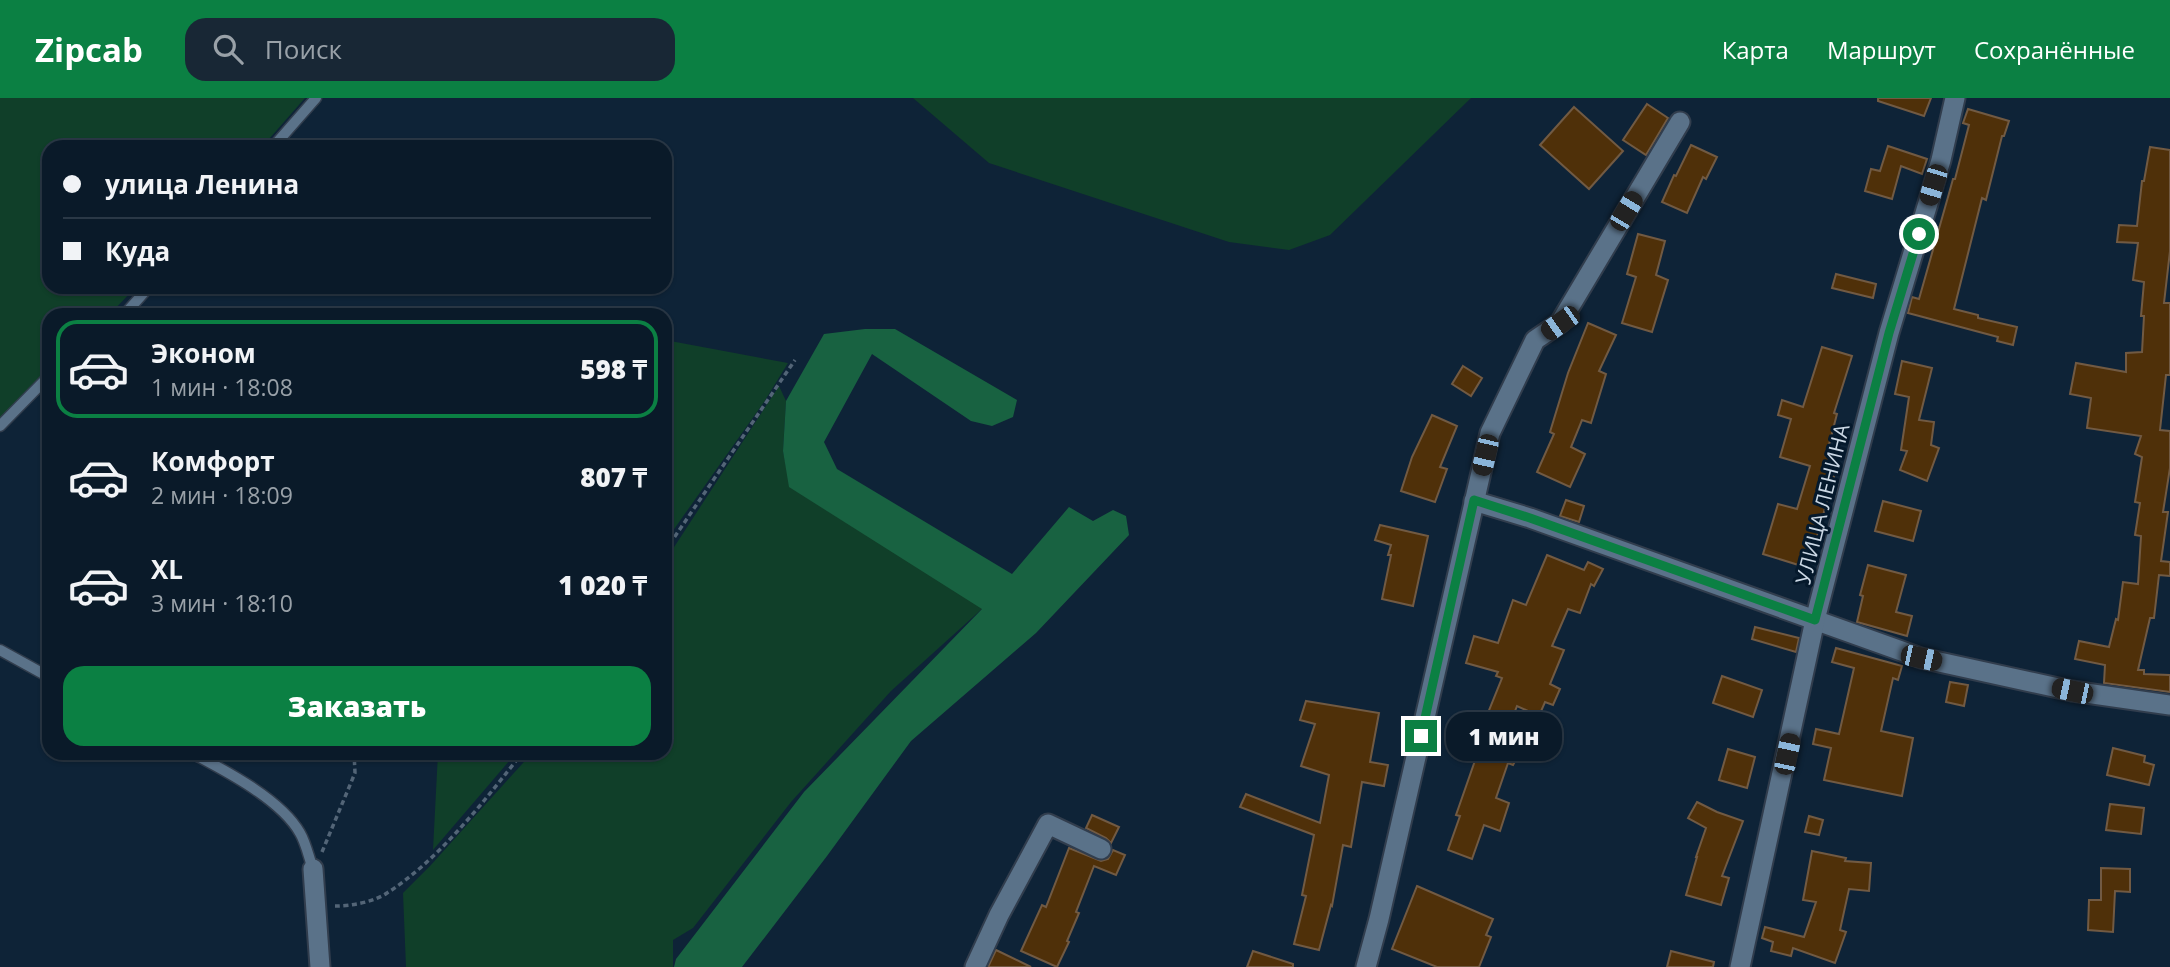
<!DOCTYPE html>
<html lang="ru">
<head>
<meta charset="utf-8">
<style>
	body { margin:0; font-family:"Open Sans",sans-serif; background:#182735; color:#f1f3f6; height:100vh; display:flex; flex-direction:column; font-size:26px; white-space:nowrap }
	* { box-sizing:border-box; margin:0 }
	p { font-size:23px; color:#99a1a8 }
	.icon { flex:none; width:38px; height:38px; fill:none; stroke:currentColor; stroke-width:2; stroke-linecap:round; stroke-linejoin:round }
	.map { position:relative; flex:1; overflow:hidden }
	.panel { position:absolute; left:42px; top:210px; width:630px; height:452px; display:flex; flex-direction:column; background:#0a1a29; border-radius:21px; box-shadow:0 2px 5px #0004,0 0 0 2px #2a3846 }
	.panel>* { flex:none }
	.hud { position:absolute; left:42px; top:42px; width:630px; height:154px; border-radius:21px; box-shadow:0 2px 5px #0004,0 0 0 2px #2a3846; display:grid; align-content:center; height:154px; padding:0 21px; background:#0a1a29 }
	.end { position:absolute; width:32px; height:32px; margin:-16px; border:9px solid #0b8043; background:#fff; box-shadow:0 0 0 4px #fff }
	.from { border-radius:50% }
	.bubble { position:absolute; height:49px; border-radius:21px; background:#0a1a29; box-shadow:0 2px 5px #0004,0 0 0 2px #2a3846; font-size:23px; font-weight:800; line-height:49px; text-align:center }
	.car { position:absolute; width:21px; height:42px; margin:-21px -10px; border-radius:9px; box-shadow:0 0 5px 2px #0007; background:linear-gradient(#222 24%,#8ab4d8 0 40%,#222 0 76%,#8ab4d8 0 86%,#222 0) }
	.hud b { display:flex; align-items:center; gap:24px; height:66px; font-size:26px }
	.hud b+b { border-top:2px solid #2a3846 }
	.hud i { width:18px; height:18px; background:#f1f3f6 }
	ul { padding:12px 0 0; list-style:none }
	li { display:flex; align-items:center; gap:21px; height:98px; margin:0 14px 10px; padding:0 7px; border:4px solid transparent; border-radius:21px }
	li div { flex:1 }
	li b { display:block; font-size:26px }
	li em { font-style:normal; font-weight:800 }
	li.on { border-color:#0b8043 }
	li>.icon { width:63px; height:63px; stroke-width:1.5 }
	.button { display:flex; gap:14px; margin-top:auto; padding:14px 21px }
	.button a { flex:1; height:80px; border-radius:21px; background:#0b8043; color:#fff; font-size:28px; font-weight:800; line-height:80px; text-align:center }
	header { display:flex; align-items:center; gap:42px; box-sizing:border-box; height:98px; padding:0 35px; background:#0b8043; color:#fff }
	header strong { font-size:33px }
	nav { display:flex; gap:38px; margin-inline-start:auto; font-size:24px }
	.search { width:490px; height:63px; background:#182735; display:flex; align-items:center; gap:18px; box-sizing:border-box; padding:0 24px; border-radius:21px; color:#99a1a8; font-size:26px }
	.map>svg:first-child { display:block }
	.green { fill:#103f29 }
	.forest { fill:#186241 }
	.building { fill:#4f3009; stroke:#715a43; stroke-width:2 }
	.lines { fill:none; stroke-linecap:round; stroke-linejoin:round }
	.service-casing { stroke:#313d4d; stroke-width:13 }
	.minor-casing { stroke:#313d4d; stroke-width:23 }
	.path { stroke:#536577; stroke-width:3.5; stroke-dasharray:5 3.5; stroke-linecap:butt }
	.service { stroke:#5a7289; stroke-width:10 }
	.minor { stroke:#5a7289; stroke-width:19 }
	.route { stroke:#0b8043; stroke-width:9 }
	.labels { text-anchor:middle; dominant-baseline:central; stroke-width:6; stroke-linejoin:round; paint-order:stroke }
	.street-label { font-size:21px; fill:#cbd8e5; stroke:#05192c }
</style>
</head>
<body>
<header>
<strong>Zipcab</strong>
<div class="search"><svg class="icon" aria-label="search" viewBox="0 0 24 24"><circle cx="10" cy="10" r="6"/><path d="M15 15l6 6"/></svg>Поиск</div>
<nav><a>Карта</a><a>Маршрут</a><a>Сохранённые</a></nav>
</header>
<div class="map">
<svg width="2170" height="869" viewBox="0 0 2170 869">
	<rect width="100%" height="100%" fill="#0e2337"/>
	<!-- green -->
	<g class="green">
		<path d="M0,0H305L262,49H49V189H136L109,217H49V272L0,325Z"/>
		<path d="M913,0H1471L1330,137L1289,152L1229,144L989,65Z"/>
		<path d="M665,242L788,265L764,304L665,444Z"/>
		<path d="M779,288L786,303L783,353L790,389L983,510L891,593L791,704L693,830L673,842V869H406L403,795L430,768L532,655L665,654V463Z"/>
		<path d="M438,655H516L433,752Z"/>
	</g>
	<!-- forest -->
	<path class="forest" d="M865,231H895L1017,302L1013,319L992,328L971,323L872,256L824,344L837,371L1012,476L1069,409L1093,423L1113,412L1126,418L1129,437L1036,535L911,643L827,758L742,869H674L676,861L804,694L982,511L789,389L783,353L786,303L824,236Z"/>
	<!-- building -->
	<g class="building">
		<path d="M1878,0H1931L1924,18L1878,3Z"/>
		<path d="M1647,6L1668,20L1646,57L1623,42Z"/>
		<path d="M1574,9L1623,53L1589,91L1540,47Z"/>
		<path d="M1968,11L2009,23L2004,38H2002L1986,102L1982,100L1954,211L1978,217V220L2017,229L2013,247L1997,243L1998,239L1908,215L1912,199L1919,201L1948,99L1953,81H1955L1969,27L1963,25Z"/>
		<path d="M1691,47L1717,59L1706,81L1703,79L1687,115L1662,104L1674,77L1676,78Z"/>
		<path d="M1888,48L1927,61L1922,76L1901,68L1892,101L1865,93L1871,71L1880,73Z"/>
		<path d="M2150,49L2170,52V153L2164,205H2170V277H2166L2160,332L2170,333V370L2163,414H2168L2161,463L2170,464V478L2159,477L2154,520H2150L2138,572H2144V576L2170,577V594L2104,585L2105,567L2075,561L2079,543L2109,549L2116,521L2118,522L2123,484L2138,486L2141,438L2135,437L2140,405L2135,404L2142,359L2135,356L2141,338L2087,330L2091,300L2070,296L2076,265L2126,274V255L2142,254L2144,218H2141L2144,184L2133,182L2138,145L2117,144L2119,127L2137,128L2142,83H2144Z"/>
		<path d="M1638,136L1665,143L1656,177L1668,182L1652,234L1622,225L1636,179L1627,176Z"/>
		<path d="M1836,176L1876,186L1873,200L1832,190Z"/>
		<path d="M1588,225L1616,237L1599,273L1606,276L1591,325L1582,322L1571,349L1585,356L1570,389L1537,374L1554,336L1550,334L1568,275Z"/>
		<path d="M1822,249L1852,258L1834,315L1837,316L1826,358L1837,361L1832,378L1834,379L1808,470L1763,456L1778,406L1797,411L1810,368L1780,359L1791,321L1778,317L1782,302L1803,309Z"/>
		<path d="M1902,263L1932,270L1919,322L1934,324L1931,347L1939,350L1927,383L1900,372L1907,353L1901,352L1909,299L1895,296Z"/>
		<path d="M1463,268L1482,280L1471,298L1452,286Z"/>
		<path d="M1432,317L1457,328L1440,369L1447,371L1435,404L1401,393L1412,359Z"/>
		<path d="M1566,402L1584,408L1579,424L1560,418Z"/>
		<path d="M1883,403L1921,413L1913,443L1875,433Z"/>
		<path d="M1380,427L1428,438L1413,508L1382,501L1391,457H1388L1391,447L1375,442Z"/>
		<path d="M1547,457L1584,472L1588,464L1603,471L1594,488L1591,486L1580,515L1568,511L1552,548L1564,552L1550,586L1560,591L1553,607L1545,604L1539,618L1517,608L1506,636L1526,644L1513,667L1508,665L1496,700L1509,705L1500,733L1484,727L1472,761L1448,752L1460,718L1456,717L1478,654L1473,652L1502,580L1496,578L1498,574L1466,565L1474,538L1498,545L1513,502L1526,507Z"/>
		<path d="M1868,467L1906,477L1896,514L1912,518L1907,538L1857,524L1863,498L1860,497Z"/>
		<path d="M1755,529L1799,540L1796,554L1752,541Z"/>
		<path d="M1836,550L1902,568L1898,582L1893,580L1881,633L1913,640L1902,698L1824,682L1831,650L1813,646L1816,631L1839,636L1854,570L1832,564Z"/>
		<path d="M1722,578L1762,592L1753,619L1713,605Z"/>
		<path d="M1950,584L1968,587L1964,608L1946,604Z"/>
		<path d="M1306,603L1379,615L1370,664L1388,667L1384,688L1362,684L1351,749L1343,747L1332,808L1331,807L1319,852L1294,846L1306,798L1302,797L1314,737L1240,709L1246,696L1320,725L1329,677L1301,668L1315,626L1300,622Z"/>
		<path d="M2113,650L2145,658L2144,664L2154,667L2149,687L2107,677Z"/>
		<path d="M1728,651L1755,659L1747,690L1719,682Z"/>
		<path d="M1697,704L1717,714L1743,723L1722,778L1729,780L1721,807L1686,797L1697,759H1696L1706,730L1688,720Z"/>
		<path d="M2110,706L2144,710L2141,736L2106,732Z"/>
		<path d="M1092,717L1119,729L1111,745L1106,740L1086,730Z"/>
		<path d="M1809,718L1823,722L1819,737L1805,734Z"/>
		<path d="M1069,750L1101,763L1108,761L1113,752L1125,757L1116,777L1094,768L1076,814L1079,815L1067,843L1069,844L1057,869L1021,853L1042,807L1046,809Z"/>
		<path d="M1812,753L1846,760L1845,763L1871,765L1869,793L1849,791L1840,832L1846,834L1835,865L1793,850L1791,858L1771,853L1773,844L1762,840L1765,829L1804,839L1816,804L1803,802Z"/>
		<path d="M2101,770L2130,771V794L2115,793L2113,834L2088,832L2089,802H2101Z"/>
		<path d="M1417,788L1493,821L1486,837L1491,839L1479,869H1437L1392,851Z"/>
		<path d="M996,852L1031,869H988Z"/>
		<path d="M1253,853L1293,866V869H1247Z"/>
		<path d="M1671,853L1714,864L1713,869H1667Z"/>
	</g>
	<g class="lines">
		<defs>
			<g id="service">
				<path d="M273,49L316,0"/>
				<path d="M124,217L149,189"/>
				<path d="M0,328L49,278"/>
				<path d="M0,552L49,579"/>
				<path d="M190,654C224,672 281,701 300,735C306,745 309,760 313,771"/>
			</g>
			<g id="minor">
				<path d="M1474,403L1530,420L1921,560L2072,593L2170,607"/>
				<path d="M313,771L320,869"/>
				<path d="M975,869L999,817L1048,726L1101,751"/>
				<path d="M1366,869L1379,821L1490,335L1535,242L1560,225L1680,24"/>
				<path d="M1740,869L1815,522L1889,235L1941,62L1955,0"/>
			</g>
		</defs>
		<!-- service casing -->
		<use href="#service" class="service-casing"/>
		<!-- minor casing -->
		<use href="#minor" class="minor-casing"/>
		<!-- path -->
		<g class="path">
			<path d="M665,453L795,262"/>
			<path d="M322,754L355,675L354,654"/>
			<path d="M335,808C351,808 374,804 387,795C439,762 485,702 523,654"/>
		</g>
		<!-- service -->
		<use href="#service" class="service"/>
		<!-- minor -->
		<use href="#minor" class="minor"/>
	</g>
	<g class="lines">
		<!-- route -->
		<path class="route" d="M1421,638L1474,402L1530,420L1815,522L1889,235L1919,136"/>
	</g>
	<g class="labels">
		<!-- street labels -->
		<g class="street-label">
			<text transform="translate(1822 406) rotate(-76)">УЛИЦА ЛЕНИНА</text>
		</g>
	</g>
</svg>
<i class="end from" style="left:1919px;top:136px"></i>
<i class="end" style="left:1421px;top:638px"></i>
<div class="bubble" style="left:1446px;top:614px;width:116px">1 мин</div>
<i class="car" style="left:1933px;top:87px;rotate:197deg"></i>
<i class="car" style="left:1626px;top:113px;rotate:31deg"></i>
<i class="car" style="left:1560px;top:225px;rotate:235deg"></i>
<i class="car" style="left:1485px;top:357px;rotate:193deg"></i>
<i class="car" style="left:1921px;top:560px;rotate:102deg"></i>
<i class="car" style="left:2072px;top:593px;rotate:282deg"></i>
<i class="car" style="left:1787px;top:656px;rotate:12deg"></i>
<div class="hud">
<b><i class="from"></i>улица Ленина</b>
<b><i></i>Куда</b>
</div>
<section class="panel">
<ul>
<li class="on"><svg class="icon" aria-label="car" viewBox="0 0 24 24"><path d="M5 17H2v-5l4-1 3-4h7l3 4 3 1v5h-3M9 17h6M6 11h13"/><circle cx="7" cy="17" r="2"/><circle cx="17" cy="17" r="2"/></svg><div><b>Эконом</b><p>1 мин · 18:08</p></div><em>598 ₸</em></li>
<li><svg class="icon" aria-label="car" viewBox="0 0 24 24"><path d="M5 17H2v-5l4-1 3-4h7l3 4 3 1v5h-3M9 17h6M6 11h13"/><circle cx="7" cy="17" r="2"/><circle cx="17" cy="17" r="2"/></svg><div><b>Комфорт</b><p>2 мин · 18:09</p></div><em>807 ₸</em></li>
<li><svg class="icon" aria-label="car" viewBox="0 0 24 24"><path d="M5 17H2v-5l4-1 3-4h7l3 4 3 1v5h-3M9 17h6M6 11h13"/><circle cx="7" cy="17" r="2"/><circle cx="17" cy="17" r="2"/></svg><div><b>XL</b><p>3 мин · 18:10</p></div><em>1 020 ₸</em></li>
</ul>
<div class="button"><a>Заказать</a></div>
</section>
</div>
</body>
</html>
